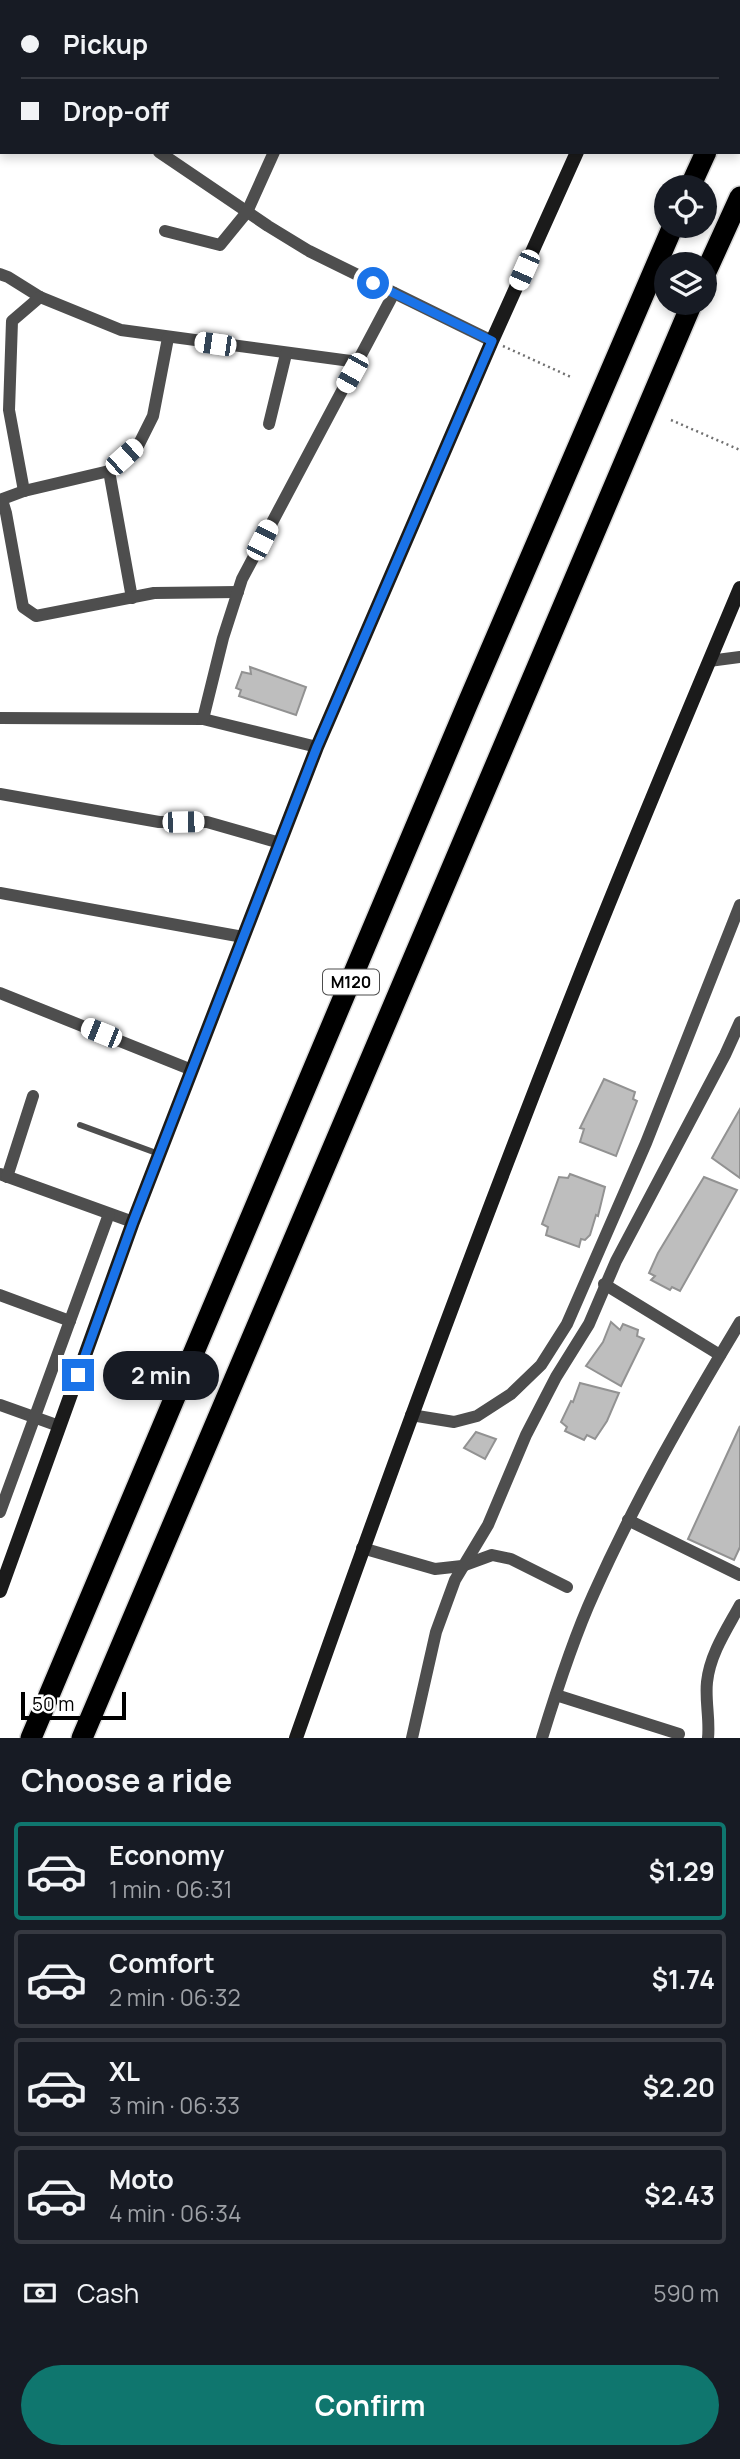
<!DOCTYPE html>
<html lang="en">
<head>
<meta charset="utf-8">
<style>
	body { margin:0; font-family:Manrope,sans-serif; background:#242831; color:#f1f3f6; height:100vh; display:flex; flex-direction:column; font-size:26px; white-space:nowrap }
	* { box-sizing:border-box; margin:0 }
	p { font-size:23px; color:#9ea1a6 }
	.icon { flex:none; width:38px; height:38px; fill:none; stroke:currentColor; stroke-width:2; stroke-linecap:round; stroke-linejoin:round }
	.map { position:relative; height:1738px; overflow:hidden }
	.sheet { display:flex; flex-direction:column; background:#171b24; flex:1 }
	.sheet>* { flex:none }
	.guide { position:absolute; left:0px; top:0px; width:740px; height:154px; box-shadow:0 4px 10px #0003; display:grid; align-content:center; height:154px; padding:0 21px; background:#171b24 }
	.fabs { position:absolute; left:654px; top:175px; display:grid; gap:14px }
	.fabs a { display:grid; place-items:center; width:63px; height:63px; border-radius:50%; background:#171b24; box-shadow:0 4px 10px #0003; font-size:35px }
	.scale { position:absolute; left:21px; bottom:18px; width:105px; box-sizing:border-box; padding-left:7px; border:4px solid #000; border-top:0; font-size:19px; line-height:24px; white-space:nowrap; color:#000; -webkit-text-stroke:5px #fff; paint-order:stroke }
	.end { position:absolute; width:32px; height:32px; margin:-16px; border:9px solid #1a73e8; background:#fff; box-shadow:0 0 0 4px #fff }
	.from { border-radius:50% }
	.bubble { position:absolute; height:49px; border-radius:24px; background:#171b24; box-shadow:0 4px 10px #0003; font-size:23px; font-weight:700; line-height:49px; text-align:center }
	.car { position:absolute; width:21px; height:42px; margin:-21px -10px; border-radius:9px; box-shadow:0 0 5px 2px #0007; background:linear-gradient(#fff 24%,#345 0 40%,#fff 0 76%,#345 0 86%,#fff 0) }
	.guide b { display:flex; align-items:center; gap:24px; height:66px; font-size:26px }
	.guide b+b { border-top:2px solid #363941 }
	.guide i { width:18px; height:18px; background:#f1f3f6 }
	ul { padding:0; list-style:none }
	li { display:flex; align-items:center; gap:21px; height:98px; margin:0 14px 10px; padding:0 7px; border:4px solid #363941; border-radius:7px }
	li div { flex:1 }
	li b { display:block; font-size:26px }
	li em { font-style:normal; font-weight:700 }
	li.on { border-color:#0f766e }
	li>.icon { width:63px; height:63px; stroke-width:1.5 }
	h2 { padding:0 21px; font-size:32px; line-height:84px }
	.pay { display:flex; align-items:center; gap:18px; height:77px; padding:0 21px; font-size:26px }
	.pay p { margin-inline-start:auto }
	.cta { display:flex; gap:14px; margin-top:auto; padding:14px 21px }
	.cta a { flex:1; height:80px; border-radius:42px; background:#0f766e; color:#fff; font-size:28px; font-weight:700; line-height:80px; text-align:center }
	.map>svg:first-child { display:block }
	.building { fill:#bebebe; stroke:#929292; stroke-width:2 }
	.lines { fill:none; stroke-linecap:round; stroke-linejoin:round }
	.highway-casing { stroke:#dbdbdb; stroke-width:24 }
	.path { stroke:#707070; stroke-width:2.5; stroke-dasharray:2 3.5; stroke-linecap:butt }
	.lane { stroke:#4e4e4e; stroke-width:6 }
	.street { stroke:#4e4e4e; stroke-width:12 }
	.secondary { stroke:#1b1b1b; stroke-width:14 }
	.highway { stroke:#000; stroke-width:21 }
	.route { stroke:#1a73e8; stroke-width:9 }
	.labels { text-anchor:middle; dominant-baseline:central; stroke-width:6; stroke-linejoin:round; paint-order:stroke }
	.shield { fill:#fff; stroke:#4c4c4c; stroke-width:2 }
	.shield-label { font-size:16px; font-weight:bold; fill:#000 }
</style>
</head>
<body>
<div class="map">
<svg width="740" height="1738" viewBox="0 0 740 1738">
	<rect width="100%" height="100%" fill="#fff"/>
	<!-- building -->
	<g class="building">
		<path d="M250,667L306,687L296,715L239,696L241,690L236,688L242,672L251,674Z"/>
		<path d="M604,1079L635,1092L633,1099L637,1101L616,1156L580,1142L584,1129L580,1128Z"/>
		<path d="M740,1109V1178L712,1158Z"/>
		<path d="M570,1174L605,1187L598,1216L596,1215L590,1235L585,1240L581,1239L579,1247L546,1235L548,1227L542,1224L559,1177L568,1178Z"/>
		<path d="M704,1177L737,1190L680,1291L672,1287L670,1290L651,1280L655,1276L649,1273L658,1253Z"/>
		<path d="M611,1322L620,1330L623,1324L638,1330L637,1336L644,1339L621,1386L586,1366L603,1342Z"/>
		<path d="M580,1383L619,1393L607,1421L595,1439L587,1435L584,1440L565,1431L567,1427L561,1422L571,1401L573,1402Z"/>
		<path d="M740,1426V1547L734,1560L688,1539Z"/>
		<path d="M476,1432L496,1439L485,1459L464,1448Z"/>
	</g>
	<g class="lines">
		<defs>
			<g id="highway">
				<path d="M738,82L740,79"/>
				<path d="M690,187L706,152"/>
				<path d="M705,274L740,197"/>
				<path d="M31,1738L467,705L673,226"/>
				<path d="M82,1738L692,303"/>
			</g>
		</defs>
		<!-- highway casing -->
		<use href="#highway" class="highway-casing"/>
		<!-- path -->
		<g class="path">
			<path d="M503,346L573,378"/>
			<path d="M671,420L740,450"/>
		</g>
		<!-- lane -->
		<path class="lane" d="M80,1125L159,1154"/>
		<!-- street -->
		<g class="street">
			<path d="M25,2L26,0"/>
			<path d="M149,2L150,0"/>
			<path d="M340,2L341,0"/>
			<path d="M1,41L2,39"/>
			<path d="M159,152L268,226L309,251L492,341"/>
			<path d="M165,231L220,245L247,212L274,152"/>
			<path d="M0,274L8,277L40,297L121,330L358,362"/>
			<path d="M269,424L286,354"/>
			<path d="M109,471L132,598"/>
			<path d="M24,491L9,410L12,321L40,297"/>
			<path d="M0,500L24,491L109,471L139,444L153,416L168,338"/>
			<path d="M2,500L6,513L23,607L36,616L154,593L238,592"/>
			<path d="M709,661L740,657"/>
			<path d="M0,718L203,719L317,747"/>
			<path d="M203,719L223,638L242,579L394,293"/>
			<path d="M0,794L159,822H207L280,843"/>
			<path d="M0,893L243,937"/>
			<path d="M0,993L192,1070"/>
			<path d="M0,1174L133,1222"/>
			<path d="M7,1177L33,1096"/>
			<path d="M604,1284L720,1355"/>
			<path d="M0,1295L70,1321"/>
			<path d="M0,1405L59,1426"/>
			<path d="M411,1415L454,1422L477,1416L511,1394L541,1365L567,1324L646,1143L740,905"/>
			<path d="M0,1512L109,1214"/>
			<path d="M628,1520L740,1575"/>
			<path d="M362,1548L435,1569L462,1566L492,1555L511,1559L567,1587"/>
			<path d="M556,1695L679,1734"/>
			<path d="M412,1738L436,1632L455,1580L488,1525L526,1435L556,1377L589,1324L616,1261L725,1055L740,1022"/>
			<path d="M542,1738C557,1689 573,1639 594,1593C636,1499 687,1410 740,1322"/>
			<path d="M708,1738C710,1719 705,1701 707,1682C710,1654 727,1629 740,1605"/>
		</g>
		<!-- secondary -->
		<g class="secondary">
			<path d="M645,2L646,0"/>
			<path d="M0,1591L133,1222L317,747L492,341L577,152"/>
			<path d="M296,1738C385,1485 478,1233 577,983C629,851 685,719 740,588"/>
		</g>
		<!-- highway -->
		<use href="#highway" class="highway"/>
	</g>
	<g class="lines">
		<!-- route -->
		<path class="route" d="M78,1375L133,1222L317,747L492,341L373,283"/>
	</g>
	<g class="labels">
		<!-- shield labels -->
		<rect class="shield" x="323" y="969.5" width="56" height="25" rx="5"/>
		<g class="shield-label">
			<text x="351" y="982">M120</text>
		</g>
	</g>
</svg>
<div class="fabs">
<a><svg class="icon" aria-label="locate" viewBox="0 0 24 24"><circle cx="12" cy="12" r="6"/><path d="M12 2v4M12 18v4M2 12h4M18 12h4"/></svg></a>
<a><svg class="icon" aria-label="layers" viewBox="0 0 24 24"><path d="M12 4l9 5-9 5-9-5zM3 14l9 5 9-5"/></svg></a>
</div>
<div class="scale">50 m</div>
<i class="end from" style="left:373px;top:283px"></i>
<i class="end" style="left:78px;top:1375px"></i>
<div class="bubble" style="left:103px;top:1351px;width:116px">2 min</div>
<i class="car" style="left:524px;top:270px;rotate:204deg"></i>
<i class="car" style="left:215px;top:344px;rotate:278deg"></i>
<i class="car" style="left:352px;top:373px;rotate:209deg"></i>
<i class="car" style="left:124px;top:457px;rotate:48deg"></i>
<i class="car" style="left:262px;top:540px;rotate:27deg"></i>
<i class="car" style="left:183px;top:822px;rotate:89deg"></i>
<i class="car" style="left:101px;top:1033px;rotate:292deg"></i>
<div class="guide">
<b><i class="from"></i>Pickup</b>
<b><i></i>Drop-off</b>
</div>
</div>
<section class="sheet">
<h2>Choose a ride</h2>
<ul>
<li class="on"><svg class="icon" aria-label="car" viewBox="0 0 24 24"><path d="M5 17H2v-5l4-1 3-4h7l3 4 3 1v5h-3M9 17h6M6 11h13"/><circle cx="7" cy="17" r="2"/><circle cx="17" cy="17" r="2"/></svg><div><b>Economy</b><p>1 min · 06:31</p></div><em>$1.29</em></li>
<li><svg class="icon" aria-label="car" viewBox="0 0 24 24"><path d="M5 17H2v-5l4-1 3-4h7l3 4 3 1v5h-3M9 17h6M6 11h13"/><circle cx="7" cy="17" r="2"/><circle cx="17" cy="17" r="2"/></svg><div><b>Comfort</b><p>2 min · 06:32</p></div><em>$1.74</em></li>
<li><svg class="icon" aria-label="car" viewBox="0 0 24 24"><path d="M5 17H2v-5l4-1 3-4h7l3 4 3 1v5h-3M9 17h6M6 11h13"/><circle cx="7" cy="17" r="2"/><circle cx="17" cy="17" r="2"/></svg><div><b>XL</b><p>3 min · 06:33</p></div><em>$2.20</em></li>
<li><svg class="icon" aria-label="car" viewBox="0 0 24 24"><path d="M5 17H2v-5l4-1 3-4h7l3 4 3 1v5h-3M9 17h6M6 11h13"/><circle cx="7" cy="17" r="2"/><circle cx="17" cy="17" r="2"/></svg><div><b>Moto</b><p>4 min · 06:34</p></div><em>$2.43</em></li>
</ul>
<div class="pay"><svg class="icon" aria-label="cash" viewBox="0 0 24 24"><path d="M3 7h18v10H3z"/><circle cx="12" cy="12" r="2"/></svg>Cash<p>590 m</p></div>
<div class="cta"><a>Confirm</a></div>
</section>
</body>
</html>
